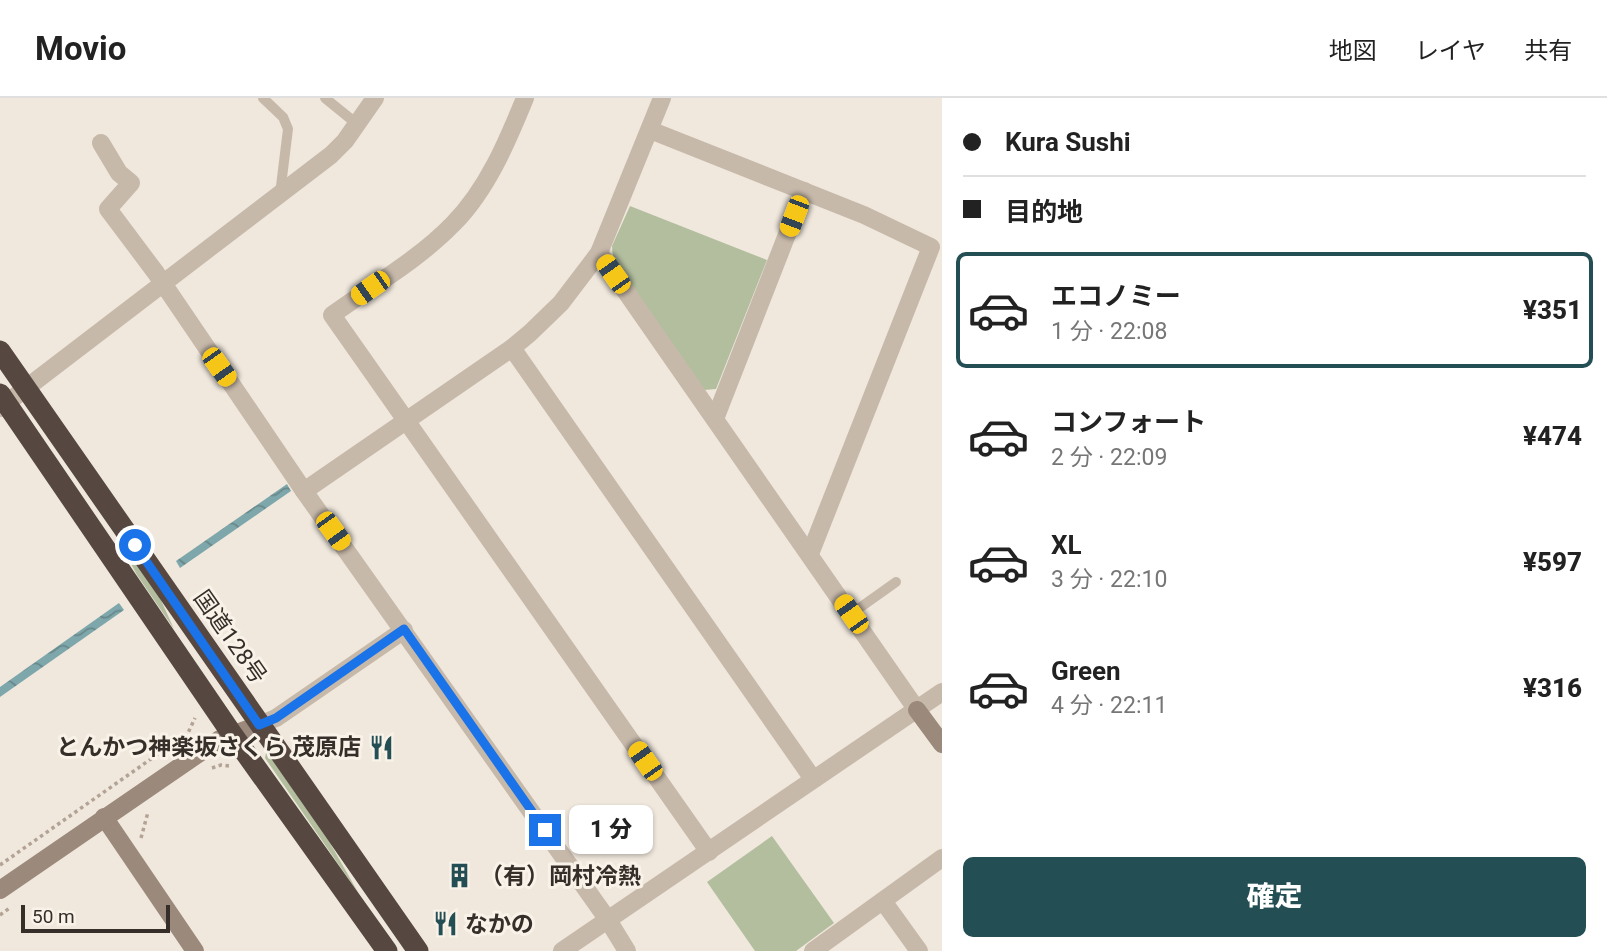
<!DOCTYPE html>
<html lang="ja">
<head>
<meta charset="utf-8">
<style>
	body { margin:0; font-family:Roboto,"Noto Sans JP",sans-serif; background:#f6f6f6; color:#222; height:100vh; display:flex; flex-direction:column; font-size:26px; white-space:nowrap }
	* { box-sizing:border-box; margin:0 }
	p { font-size:23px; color:#767676 }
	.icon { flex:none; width:38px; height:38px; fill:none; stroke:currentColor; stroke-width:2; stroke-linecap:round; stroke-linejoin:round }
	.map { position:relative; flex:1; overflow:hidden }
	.side { display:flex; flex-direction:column; background:#fff; width:665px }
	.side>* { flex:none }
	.guide { display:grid; align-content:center; height:154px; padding:0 21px; background:#fff }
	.scale { position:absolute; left:21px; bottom:18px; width:149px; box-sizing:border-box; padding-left:7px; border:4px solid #352e29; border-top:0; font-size:19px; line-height:24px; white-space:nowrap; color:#352e29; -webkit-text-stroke:5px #f8f2e9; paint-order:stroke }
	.end { position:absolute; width:32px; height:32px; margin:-16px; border:9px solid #1a73e8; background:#fff; box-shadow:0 0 0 4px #fff }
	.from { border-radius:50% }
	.bubble { position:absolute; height:49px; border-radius:10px; background:#fff; box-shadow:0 2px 5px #0004; font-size:23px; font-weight:800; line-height:49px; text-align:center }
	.car { position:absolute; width:21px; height:42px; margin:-21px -10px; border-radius:9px; box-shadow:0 0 5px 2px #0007; background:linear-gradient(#f5c518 24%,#345 0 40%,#f5c518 0 76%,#345 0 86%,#f5c518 0) }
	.guide b { display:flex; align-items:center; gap:24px; height:66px; font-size:26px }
	.guide b+b { border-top:2px solid #e0e0e0 }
	.guide i { width:18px; height:18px; background:#222 }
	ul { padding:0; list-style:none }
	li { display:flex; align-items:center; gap:21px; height:116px; margin:0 14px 10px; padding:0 7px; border:4px solid transparent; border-radius:10px }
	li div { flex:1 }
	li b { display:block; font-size:26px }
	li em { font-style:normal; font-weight:800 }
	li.on { border-color:#224e54 }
	li>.icon { width:63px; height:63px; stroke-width:1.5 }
	.primary-button { display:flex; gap:14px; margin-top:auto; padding:14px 21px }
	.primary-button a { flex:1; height:80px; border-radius:10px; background:#224e54; color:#fff; font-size:28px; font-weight:800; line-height:80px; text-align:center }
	header { display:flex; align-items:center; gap:42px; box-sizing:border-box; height:98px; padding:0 35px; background:#fff; border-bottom:2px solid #e0e0e0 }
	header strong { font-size:33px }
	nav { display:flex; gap:38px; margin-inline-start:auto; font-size:24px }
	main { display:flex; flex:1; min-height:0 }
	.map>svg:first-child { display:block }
	.green { fill:#b2be9e }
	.water { fill:url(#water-waves) }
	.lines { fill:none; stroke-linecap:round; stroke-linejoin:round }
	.path { stroke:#b3a394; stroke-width:3.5; stroke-dasharray:3.5 3.5; stroke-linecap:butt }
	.lane { stroke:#c7b9aa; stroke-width:10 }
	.street { stroke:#c7b9aa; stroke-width:18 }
	.secondary { stroke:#9b897b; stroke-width:18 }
	.highway { stroke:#564841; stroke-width:21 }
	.route { stroke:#1a73e8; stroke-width:9 }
	.labels { text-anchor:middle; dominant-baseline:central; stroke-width:6; stroke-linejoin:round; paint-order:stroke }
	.street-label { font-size:23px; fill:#352e29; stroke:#f8f2e9 }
	.poi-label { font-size:23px; font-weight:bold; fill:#352e29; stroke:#f8f2e9; text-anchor:start }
</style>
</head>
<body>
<header>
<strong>Movio</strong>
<nav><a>地図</a><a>レイヤ</a><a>共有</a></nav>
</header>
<main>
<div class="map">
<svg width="942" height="853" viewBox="0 0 942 853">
	<defs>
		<pattern id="water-waves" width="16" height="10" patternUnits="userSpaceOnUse" patternTransform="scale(1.75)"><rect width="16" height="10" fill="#7ea7ab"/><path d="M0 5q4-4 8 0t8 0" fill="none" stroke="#68888b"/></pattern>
	</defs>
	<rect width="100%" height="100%" fill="#f0e8dd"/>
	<!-- green -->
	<g class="green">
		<path d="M630,108L767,162L716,291L704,292L613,160L612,148Z"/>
		<path d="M113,432L160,500L174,531L137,477Z"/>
		<path d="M266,655L269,657L330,745L359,796L265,660Z"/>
		<path d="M772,738L834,825L796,853H755L707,784Z"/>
	</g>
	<!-- water -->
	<g class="water">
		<path d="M287,386L291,393L180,470L176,463Z"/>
		<path d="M119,505L124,512L0,599V589Z"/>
	</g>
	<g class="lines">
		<!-- path -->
		<g class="path">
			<path d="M212,670L221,667L229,668"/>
			<path d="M141,740L148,714"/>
			<path d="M0,767L188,635L195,620"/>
			<path d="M0,817L11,809"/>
		</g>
		<!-- lane -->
		<g class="lane">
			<path d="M263,0L283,19L288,31L280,96"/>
			<path d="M325,0L357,26"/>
			<path d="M851,516L896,484"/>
		</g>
		<!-- street -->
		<g class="street">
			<path d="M525,0C507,44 487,92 453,126C418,162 372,188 332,217L709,754"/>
			<path d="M650,32L864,117L931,149L810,456"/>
			<path d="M101,45L119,75L131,85L108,111L156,175L304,393L608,822L627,853"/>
			<path d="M599,155L917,612"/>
			<path d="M512,250L813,681"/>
			<path d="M0,310L331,57L345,43L375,0"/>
			<path d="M715,321L804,93"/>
			<path d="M304,393L512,250L530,235L561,205L599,155L662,0"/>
			<path d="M259,627L276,620L404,532"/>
			<path d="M883,803L919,853"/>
			<path d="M562,853L942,594"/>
			<path d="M813,853L942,760"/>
		</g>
		<!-- secondary -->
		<g class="secondary">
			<path d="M917,612L942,646"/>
			<path d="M104,719L195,853"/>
			<path d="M0,792L220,641L259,627"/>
		</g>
		<!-- highway -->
		<g class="highway">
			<path d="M0,253L418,853"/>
			<path d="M0,296L232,636L387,853"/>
		</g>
	</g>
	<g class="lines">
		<!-- route -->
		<path class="route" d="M135,447L259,627L276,620L404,531L545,732"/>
	</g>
	<!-- icons -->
	<defs>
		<symbol id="restaurant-bare" viewBox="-9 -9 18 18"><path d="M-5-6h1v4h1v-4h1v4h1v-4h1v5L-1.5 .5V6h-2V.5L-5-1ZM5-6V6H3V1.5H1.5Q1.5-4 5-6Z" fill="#224e54" stroke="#f8f2e9" stroke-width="2.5" paint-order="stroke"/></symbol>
		<symbol id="building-bare" viewBox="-9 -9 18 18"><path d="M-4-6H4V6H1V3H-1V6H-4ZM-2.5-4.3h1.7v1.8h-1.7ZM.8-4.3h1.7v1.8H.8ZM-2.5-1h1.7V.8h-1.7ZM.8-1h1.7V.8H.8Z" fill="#224e54" stroke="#f8f2e9" stroke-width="2.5" paint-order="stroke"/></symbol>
	</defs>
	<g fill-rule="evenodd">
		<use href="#restaurant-bare" x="364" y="632" width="35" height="35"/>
		<use href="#building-bare" x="442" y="760" width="35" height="35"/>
		<use href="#restaurant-bare" x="428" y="808" width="35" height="35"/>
	</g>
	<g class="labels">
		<!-- street labels -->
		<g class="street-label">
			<text transform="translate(230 539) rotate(55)">国道128号</text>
		</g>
		<!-- poi labels -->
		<g class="poi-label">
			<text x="361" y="649" text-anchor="end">とんかつ神楽坂さくら 茂原店</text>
			<text x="480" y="778">（有）岡村冷熱</text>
			<text x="465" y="826">なかの</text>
		</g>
	</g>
</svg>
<div class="scale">50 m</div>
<i class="end from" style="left:135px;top:447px"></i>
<i class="end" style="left:545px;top:732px"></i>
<div class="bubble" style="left:569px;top:707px;width:84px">1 分</div>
<i class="car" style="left:794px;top:118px;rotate:201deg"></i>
<i class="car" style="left:613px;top:176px;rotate:325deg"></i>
<i class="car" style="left:370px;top:190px;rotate:235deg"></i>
<i class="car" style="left:219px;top:269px;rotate:145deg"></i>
<i class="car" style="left:333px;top:433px;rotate:144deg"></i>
<i class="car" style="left:851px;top:516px;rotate:325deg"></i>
<i class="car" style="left:645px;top:663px;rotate:325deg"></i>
</div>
<section class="side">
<div class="guide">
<b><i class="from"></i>Kura Sushi</b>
<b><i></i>目的地</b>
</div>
<ul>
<li class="on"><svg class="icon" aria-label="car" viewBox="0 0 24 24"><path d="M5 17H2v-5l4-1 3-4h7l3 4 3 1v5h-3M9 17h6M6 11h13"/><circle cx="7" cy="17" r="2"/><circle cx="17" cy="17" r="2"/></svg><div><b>エコノミー</b><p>1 分 · 22:08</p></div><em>¥351</em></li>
<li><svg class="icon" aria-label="car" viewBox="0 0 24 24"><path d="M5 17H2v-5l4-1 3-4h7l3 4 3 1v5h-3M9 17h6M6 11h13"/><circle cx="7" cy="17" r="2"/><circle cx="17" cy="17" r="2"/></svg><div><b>コンフォート</b><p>2 分 · 22:09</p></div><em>¥474</em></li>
<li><svg class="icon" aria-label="car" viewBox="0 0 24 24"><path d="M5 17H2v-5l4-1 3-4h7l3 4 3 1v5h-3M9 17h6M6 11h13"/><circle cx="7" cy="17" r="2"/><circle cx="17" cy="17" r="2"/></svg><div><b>XL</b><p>3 分 · 22:10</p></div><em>¥597</em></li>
<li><svg class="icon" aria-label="car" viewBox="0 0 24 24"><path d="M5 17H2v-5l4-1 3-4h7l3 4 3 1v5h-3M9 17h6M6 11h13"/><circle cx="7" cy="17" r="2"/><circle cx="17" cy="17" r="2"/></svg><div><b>Green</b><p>4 分 · 22:11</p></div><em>¥316</em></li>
</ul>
<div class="primary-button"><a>確定</a></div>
</section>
</main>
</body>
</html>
